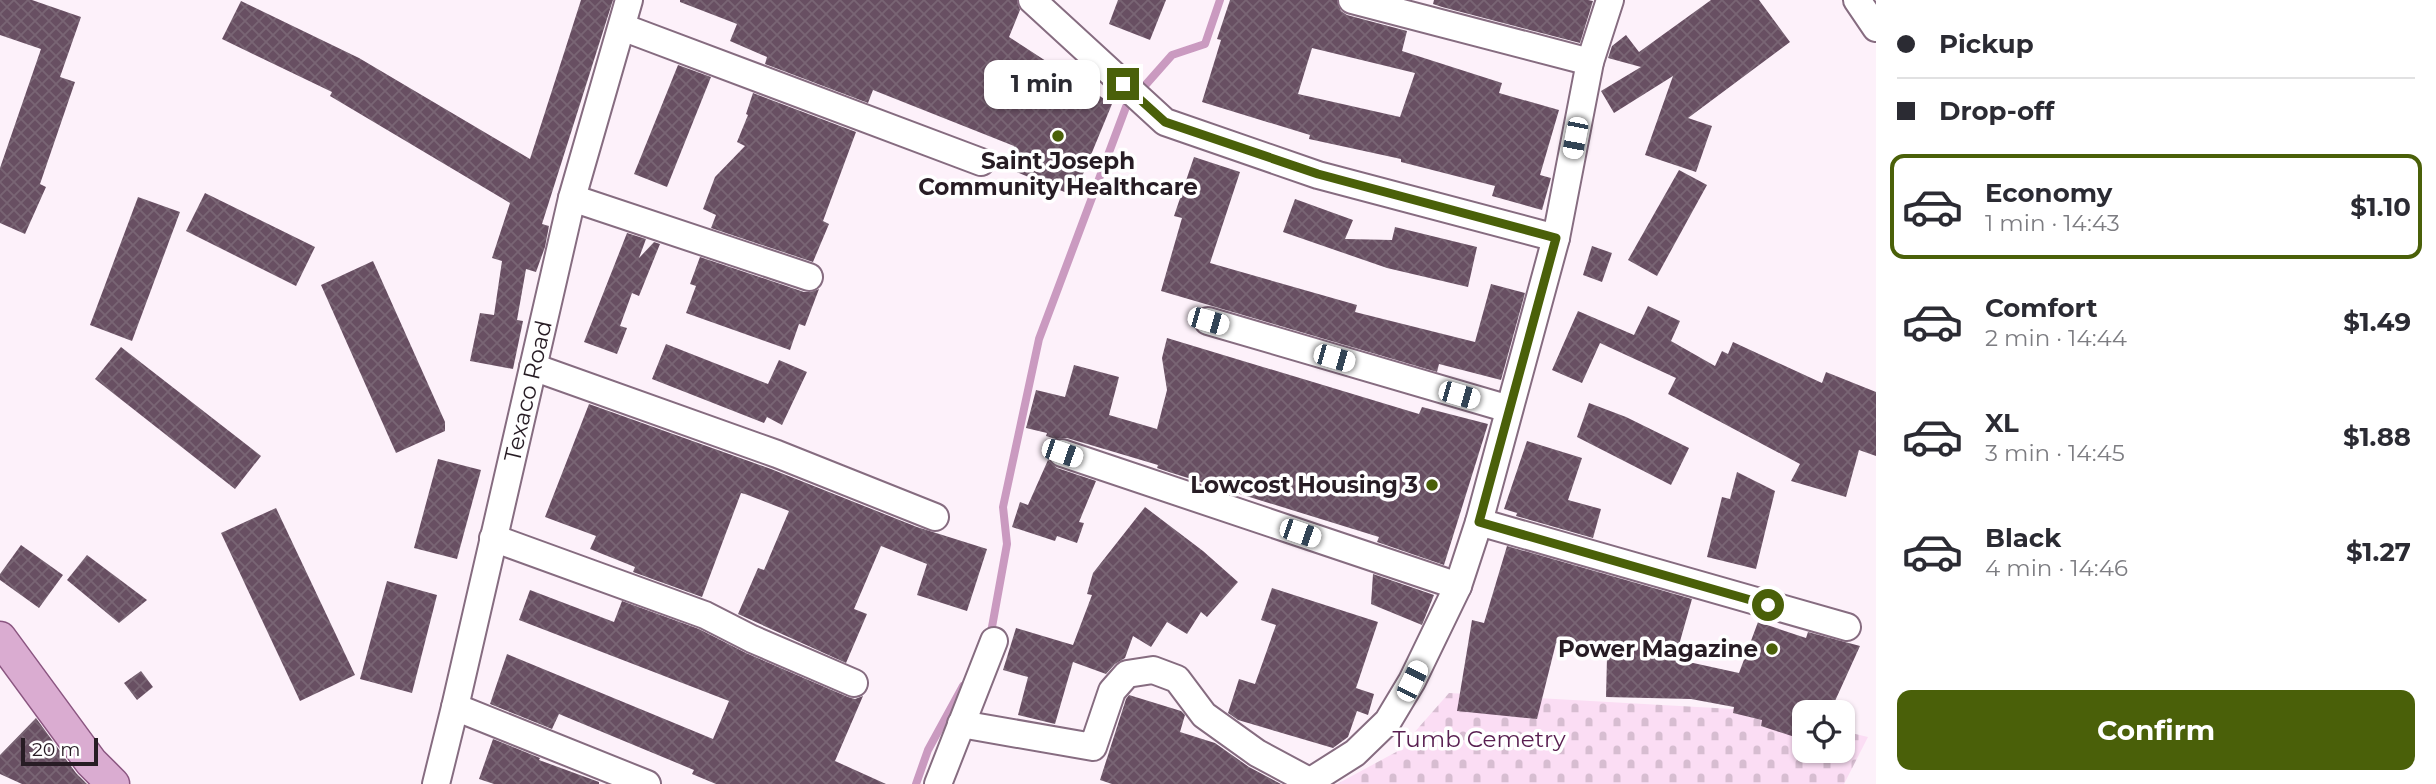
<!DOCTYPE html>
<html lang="en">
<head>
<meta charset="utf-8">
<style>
	body { margin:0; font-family:Montserrat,sans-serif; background:#f7f7f7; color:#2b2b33; height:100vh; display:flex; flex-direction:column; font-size:26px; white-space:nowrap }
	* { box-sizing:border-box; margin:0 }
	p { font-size:23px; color:#7c7c81 }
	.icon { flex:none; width:38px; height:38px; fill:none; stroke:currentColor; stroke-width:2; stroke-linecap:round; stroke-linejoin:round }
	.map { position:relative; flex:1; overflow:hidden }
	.drawer { display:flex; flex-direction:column; background:#fff; width:560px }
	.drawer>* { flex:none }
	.hud { display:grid; align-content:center; height:154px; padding:0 21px; background:#fff }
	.tools { position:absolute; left:1792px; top:700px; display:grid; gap:14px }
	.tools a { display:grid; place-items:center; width:63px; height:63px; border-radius:14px; background:#fff; box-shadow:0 2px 5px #0004; font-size:35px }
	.scale { position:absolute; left:21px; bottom:18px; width:77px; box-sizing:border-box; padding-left:7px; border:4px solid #271c24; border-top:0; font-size:19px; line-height:24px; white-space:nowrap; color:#271c24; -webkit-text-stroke:5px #fff; paint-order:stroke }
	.end { position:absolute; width:32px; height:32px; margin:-16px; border:9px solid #4a6009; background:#fff; box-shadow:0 0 0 4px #fff }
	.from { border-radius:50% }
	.bubble { position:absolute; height:49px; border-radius:14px; background:#fff; box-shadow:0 2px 5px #0004; font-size:23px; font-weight:700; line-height:49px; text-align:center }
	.car { position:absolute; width:21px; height:42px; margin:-21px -10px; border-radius:9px; box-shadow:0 0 5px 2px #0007; background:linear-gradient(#fff 24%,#345 0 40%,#fff 0 76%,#345 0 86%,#fff 0) }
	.hud b { display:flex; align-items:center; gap:24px; height:66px; font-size:26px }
	.hud b+b { border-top:2px solid #e1e1e2 }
	.hud i { width:18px; height:18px; background:#2b2b33 }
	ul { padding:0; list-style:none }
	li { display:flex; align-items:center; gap:21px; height:105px; margin:0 14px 10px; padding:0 7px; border:4px solid transparent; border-radius:14px }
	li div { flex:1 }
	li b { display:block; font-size:26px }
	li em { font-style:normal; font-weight:700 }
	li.current { border-color:#4a6009 }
	li>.icon { width:63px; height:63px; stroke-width:1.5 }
	.primary-button { display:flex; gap:14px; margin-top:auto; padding:14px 21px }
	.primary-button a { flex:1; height:80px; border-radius:14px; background:#4a6009; color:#fff; font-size:28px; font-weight:700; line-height:80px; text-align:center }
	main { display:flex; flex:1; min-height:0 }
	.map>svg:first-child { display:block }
	.cemetery { fill:url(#cemetery-stones) }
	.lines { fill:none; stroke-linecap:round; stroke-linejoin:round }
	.stream { stroke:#ca9ac0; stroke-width:8 }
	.building { fill:url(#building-cross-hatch); fill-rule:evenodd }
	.minor-casing { stroke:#866c80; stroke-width:30 }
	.major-casing { stroke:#8b5681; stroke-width:35 }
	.minor { stroke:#fff; stroke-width:26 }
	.major { stroke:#daacd1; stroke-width:32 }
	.route { stroke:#4a6009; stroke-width:9 }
	.poi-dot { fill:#4a6009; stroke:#fff; stroke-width:2.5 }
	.labels { text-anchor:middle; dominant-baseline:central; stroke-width:7; stroke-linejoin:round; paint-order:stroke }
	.poi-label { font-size:23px; font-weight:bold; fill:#271c24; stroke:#fff; text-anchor:end }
	.street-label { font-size:23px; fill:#271c24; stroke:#fff }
	.park-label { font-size:23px; fill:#581e50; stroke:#fff }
</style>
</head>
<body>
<main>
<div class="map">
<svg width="1876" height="784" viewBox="0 0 1876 784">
	<defs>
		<pattern id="cemetery-stones" width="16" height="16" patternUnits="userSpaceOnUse" patternTransform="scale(1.75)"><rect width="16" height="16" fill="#fbddf4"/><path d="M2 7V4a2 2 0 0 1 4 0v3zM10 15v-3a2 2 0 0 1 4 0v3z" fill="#d7bdd1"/></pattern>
		<pattern id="building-cross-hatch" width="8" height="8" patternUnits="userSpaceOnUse" patternTransform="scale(1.75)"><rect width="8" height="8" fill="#684f62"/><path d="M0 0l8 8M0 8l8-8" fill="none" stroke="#796574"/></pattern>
	</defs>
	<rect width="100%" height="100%" fill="#fdf1fa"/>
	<!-- cemetery -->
	<path class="cemetery" d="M1449,693L1751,710L1804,722V751H1843V731L1868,737L1844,784H1337L1398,751Z"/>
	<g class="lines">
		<!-- stream -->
		<g class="stream">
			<path d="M990,638L1007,544L1003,507L1039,339L1126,107L1172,55L1205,44L1220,0"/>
			<path d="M916,784L928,750L963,686"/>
		</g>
	</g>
	<!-- building -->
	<g class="building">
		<path d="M0,0H32L81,17L60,77L75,82L40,184L46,187L25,234L0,223V168L41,49L0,35Z"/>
		<path d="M581,0H613L542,224L549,226L545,247L536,272L526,269L517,320L523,321L513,369L470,361L480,313L494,315L502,261L492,258L510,203L330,96L332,92L222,39L241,1L359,58L530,159Z"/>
		<path d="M680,0H1017L1020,10L1009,37L1112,104L1074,196L1007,168L1014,146L873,90L868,103L765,64L767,57L730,41L737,24L680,2Z"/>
		<path d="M1118,0H1166L1150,40L1109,24Z"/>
		<path d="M1230,0H1337L1341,11L1347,15L1407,31L1402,51L1502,83L1499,93L1559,110L1540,175L1551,178L1542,210L1492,196L1495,186L1401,162V159L1309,139L1310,135L1202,102L1221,40L1217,39ZM1312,48L1415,73L1400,117L1298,94Z"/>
		<path d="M1434,0H1588L1593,1L1580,43L1442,7L1433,4Z"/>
		<path d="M1711,0H1759L1790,42L1688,118L1712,126L1696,172L1645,155L1673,76L1614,113L1601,91L1641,67L1608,58L1612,46L1626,35L1639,52Z"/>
		<path d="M678,65L711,77L667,187L634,174Z"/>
		<path d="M753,93L856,132L823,221L829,224L813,262L711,228L716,215L703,209L715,177L745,146L737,142L748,115L746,114Z"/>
		<path d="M1194,157L1240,172L1210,263L1357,305L1355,312L1475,342L1491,284L1525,293L1501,380L1439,364L1437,372L1161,291L1182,218L1174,216Z"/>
		<path d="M1679,170L1707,185L1657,276L1628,260Z"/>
		<path d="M205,193L315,247L296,286L186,231Z"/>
		<path d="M138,197L180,212L132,341L90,325Z"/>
		<path d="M1295,199L1353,220L1345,239L1392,240L1395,227L1477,247L1468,287L1387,268L1283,232Z"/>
		<path d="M627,233L646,239L639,258L654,242L660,244L639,296L632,293L620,326L627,328L617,354L584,342Z"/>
		<path d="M1592,246L1612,253L1602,282L1583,275Z"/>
		<path d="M700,257L804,292H811L819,289L805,326L799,324L790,350L686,313L696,286L690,284Z"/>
		<path d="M373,261L445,422V431L396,453L321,285Z"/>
		<path d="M1648,306L1680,321L1671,341L1715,366L1722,351L1728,354L1733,342L1822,383L1826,372L1876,392V456L1859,450L1846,497L1791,481L1800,464L1668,394L1676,378L1600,343L1582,383L1552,370L1578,311L1634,335Z"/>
		<path d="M1167,338L1419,414L1422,407L1488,424L1444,565L1377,542L1379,537L1172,473L1157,468L1158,465L1067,438L1056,439L1046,436L1047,433L1026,428L1036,390L1065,397L1074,365L1119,377L1109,415L1157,429L1167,390L1162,358Z"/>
		<path d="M666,344L768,384L779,360L807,372L782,425L767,417L764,423L652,379Z"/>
		<path d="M121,347L261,456L235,489L95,379Z"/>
		<path d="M1589,403L1626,417L1689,448L1671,485L1577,437Z"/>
		<path d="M589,404L771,469L917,527L987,549L967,611L917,595L927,564L881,546L854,609L867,614L846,663L738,614L758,568L764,570L789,511L745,494L741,493L702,597L633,572L635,567L590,549L596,536L545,517Z"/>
		<path d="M1527,441L1582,458L1568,500L1601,509L1593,538L1516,516L1517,513L1504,509Z"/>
		<path d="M438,459L481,470L457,559L414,548Z"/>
		<path d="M1048,460L1057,468L1096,481L1079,522L1084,523L1077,543L1057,536L1055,541L1012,527L1020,502L1028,505Z"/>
		<path d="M1737,472L1775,491L1756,569L1707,557L1722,497L1730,499Z"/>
		<path d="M1145,507L1203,551L1238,582L1207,617L1201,612L1187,634L1167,622L1151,647L1133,636L1125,658L1115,664L1106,674L1073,662L1055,724L1018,715L1028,677L1003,670L1016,628L1073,645L1092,595L1087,594L1093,573Z"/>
		<path d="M276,508L355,675L300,701L221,533Z"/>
		<path d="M21,545L63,575L39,608L0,580V574Z"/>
		<path d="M1507,546L1692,599L1675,659L1739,673L1758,622L1806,638L1808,632L1860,646L1830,712H1804V740L1761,726L1762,720L1733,713L1734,707L1691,699L1606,697L1607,657L1556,643L1537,719L1457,711L1472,620L1484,623Z"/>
		<path d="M87,555L147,600L119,623L67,580Z"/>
		<path d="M1373,574L1434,595L1422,625L1371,604Z"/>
		<path d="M387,581L437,595L412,693L360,679Z"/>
		<path d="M1272,588L1378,622L1356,688L1374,694L1368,715L1357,711L1348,737L1333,748L1238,720L1228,713L1239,679L1255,684L1276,625L1261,620Z"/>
		<path d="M530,590L614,622L622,601L699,629L746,653L848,697L855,699L863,696L835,761L886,784H716L692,774L694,770L559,714L552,729L490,704L507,654L713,739L729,701L519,620Z"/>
		<path d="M141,671L153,687L137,700L124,683Z"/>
		<path d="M1129,695L1181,711L1185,715L1180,732L1215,743L1249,767L1281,784H1112L1100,780L1126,699Z"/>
		<path d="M36,718L76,773L87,784H22L0,774V755Z"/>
		<path d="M493,739L540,758L539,760L599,782V784H494L479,779Z"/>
	</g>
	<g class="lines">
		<defs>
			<g id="minor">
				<path d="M1032,0L1165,122L1318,175L1556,238"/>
				<path d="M1352,0L1590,62"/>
				<path d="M1857,0L1876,28"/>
				<path d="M622,27L981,162"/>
				<path d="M572,198L809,277"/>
				<path d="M1208,321L1509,409"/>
				<path d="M533,367L777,454L935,517"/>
				<path d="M1062,453L1458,586"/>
				<path d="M1479,522L1847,627"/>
				<path d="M493,538L705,615L752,639L854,683"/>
				<path d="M455,707L647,784"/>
				<path d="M961,724L1093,747L1112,691L1127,674L1153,670L1177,679L1204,715L1257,753L1311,782"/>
				<path d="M436,784L455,707L572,198L629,0"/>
				<path d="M938,784L994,641"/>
				<path d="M1306,784L1355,753L1388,721L1412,681L1458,586L1479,522L1556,238L1590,62L1610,0"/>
			</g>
			<path id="major" d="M0,638L91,762L113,784"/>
		</defs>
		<!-- minor casing -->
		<use href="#minor" class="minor-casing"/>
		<!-- major casing -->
		<use href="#major" class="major-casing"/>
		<!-- minor -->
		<use href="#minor" class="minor"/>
		<!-- major -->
		<use href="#major" class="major"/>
	</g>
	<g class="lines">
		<!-- route -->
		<path class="route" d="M1123,84L1165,122L1318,174L1556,238L1479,522L1768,605"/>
	</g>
	<!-- markers -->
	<g class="poi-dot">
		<circle cx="1058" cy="136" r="7"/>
		<circle cx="1432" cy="485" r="7"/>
		<circle cx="1772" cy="649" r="7"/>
	</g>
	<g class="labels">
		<!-- poi labels -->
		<g class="poi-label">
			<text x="1058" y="161" text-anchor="middle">Saint Joseph<tspan x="1058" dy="26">Community Healthcare</tspan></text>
			<text x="1418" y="485">Lowcost Housing 3</text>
			<text x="1758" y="649">Power Magazine</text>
		</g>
		<!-- street labels -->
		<g class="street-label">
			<text transform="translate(528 391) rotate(-77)">Texaco Road</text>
		</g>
		<!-- park labels -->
		<g class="park-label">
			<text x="1479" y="739">Tumb Cemetry</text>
		</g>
	</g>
</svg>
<div class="tools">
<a><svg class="icon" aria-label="locate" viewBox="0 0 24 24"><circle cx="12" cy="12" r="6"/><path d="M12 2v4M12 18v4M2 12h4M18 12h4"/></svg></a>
</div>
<div class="scale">20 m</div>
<i class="end from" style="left:1768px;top:605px"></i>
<i class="end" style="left:1123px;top:84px"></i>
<div class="bubble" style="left:984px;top:60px;width:116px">1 min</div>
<i class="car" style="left:1575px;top:138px;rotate:191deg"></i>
<i class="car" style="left:1208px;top:321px;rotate:106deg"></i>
<i class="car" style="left:1334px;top:358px;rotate:106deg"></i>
<i class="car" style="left:1459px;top:395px;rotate:106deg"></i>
<i class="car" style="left:1062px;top:453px;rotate:109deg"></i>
<i class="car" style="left:1300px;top:533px;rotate:109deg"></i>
<i class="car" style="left:1412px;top:681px;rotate:26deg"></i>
</div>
<section class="drawer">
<div class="hud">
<b><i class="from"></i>Pickup</b>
<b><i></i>Drop-off</b>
</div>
<ul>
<li class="current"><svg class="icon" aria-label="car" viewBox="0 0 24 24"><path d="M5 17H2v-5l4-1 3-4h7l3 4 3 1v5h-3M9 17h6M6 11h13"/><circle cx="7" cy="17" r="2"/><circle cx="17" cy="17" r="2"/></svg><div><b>Economy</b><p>1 min · 14:43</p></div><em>$1.10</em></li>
<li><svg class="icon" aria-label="car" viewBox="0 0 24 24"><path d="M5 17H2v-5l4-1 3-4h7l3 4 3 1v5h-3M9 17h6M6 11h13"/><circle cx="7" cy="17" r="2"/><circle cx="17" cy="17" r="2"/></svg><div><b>Comfort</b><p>2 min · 14:44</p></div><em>$1.49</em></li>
<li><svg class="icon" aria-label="car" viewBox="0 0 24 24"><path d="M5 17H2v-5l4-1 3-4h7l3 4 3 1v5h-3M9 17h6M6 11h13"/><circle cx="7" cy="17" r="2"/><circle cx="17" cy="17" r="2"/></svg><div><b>XL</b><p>3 min · 14:45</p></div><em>$1.88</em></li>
<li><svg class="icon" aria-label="car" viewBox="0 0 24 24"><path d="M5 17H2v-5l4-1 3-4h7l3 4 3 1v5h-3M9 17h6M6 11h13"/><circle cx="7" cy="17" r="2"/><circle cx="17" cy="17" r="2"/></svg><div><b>Black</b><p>4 min · 14:46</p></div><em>$1.27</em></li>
</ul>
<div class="primary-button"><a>Confirm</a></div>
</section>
</main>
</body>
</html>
